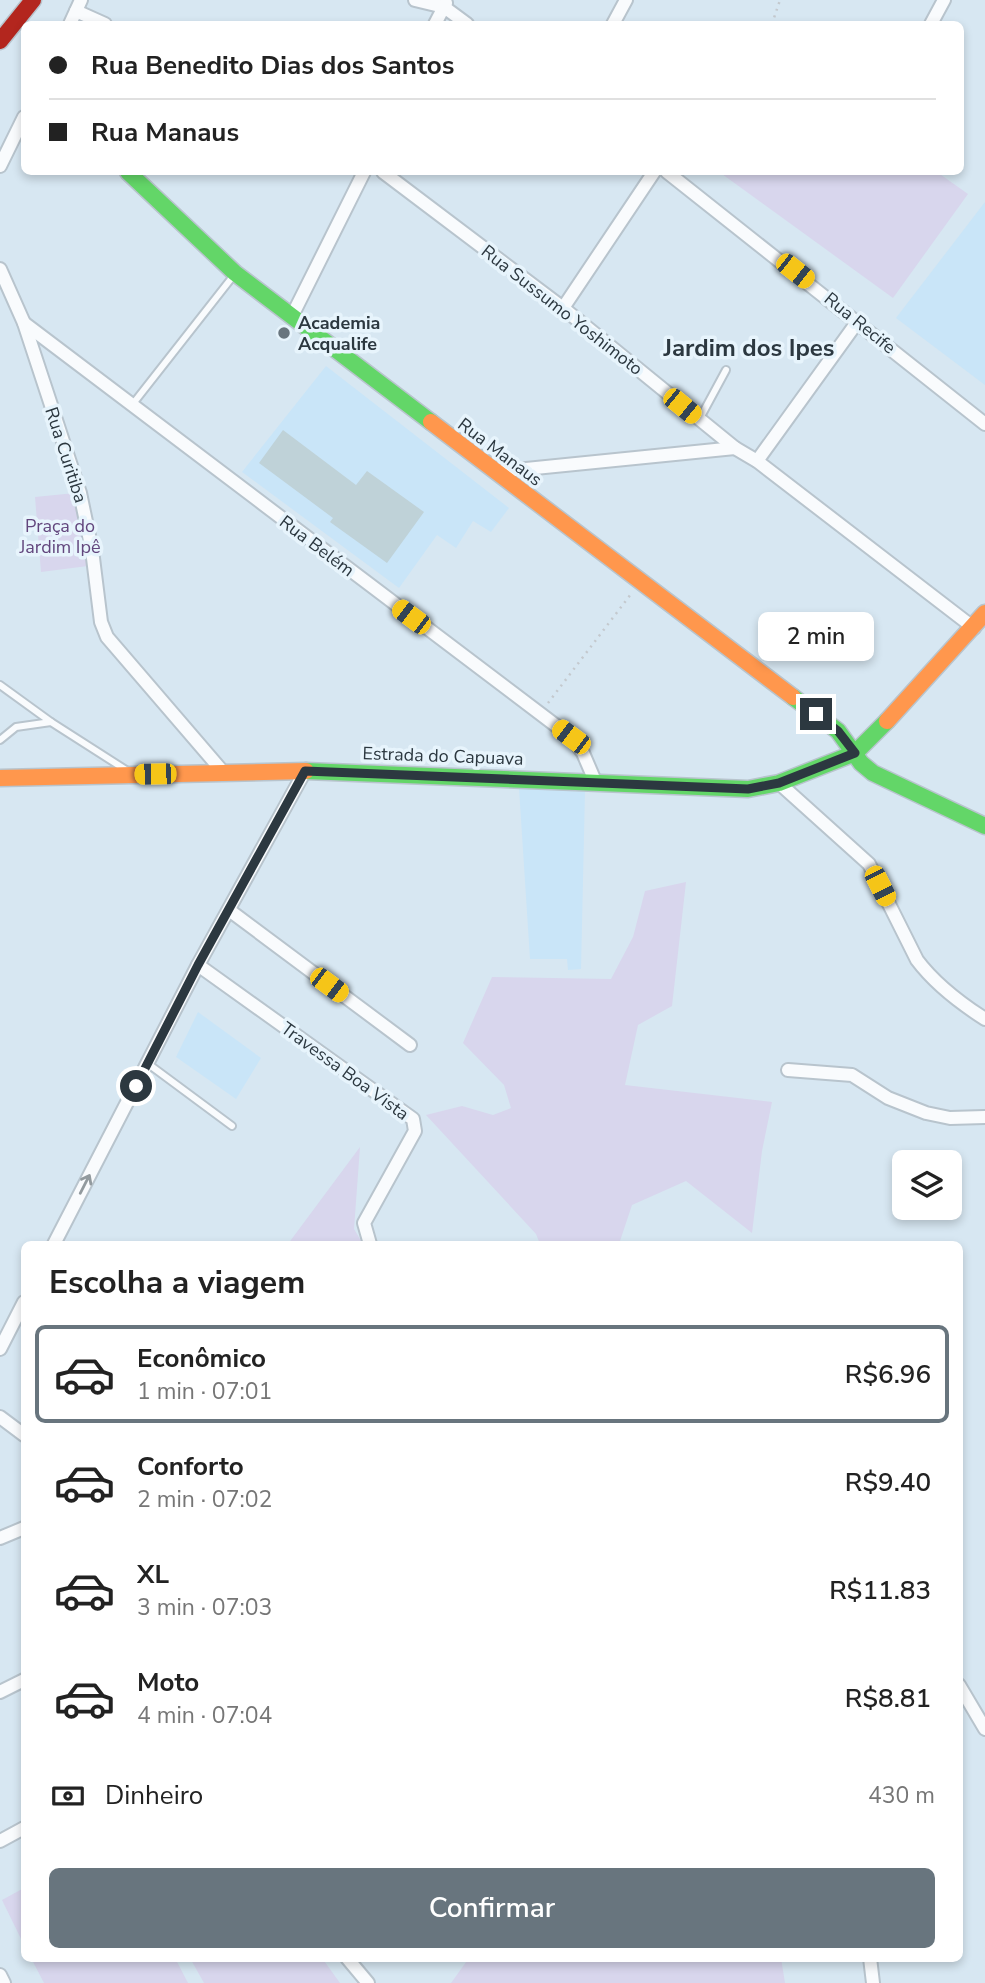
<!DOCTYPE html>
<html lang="pt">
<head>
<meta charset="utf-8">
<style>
	body { margin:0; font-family:"Nunito Sans",sans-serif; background:#f6f6f6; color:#222; height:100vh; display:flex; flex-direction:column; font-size:26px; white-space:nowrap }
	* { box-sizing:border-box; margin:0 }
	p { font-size:23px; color:#767676 }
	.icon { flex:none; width:38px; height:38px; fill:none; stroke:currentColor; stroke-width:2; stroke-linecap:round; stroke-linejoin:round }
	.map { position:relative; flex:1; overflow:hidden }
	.details { position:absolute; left:21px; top:1241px; width:942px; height:721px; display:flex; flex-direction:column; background:#fff; border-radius:10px; box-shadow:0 4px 10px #0003 }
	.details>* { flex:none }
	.hud { position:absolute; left:21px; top:21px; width:943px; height:154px; border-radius:10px; box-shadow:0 4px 10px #0003; display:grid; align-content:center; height:154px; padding:0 28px; background:#fff }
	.buttons { position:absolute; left:892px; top:1150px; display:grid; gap:14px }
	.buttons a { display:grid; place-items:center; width:70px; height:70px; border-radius:10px; background:#fff; box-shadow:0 4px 10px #0003; font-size:35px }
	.end { position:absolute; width:32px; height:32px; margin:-16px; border:9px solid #2c3840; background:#fff; box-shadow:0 0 0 4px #fff }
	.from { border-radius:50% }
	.bubble { position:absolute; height:49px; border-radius:10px; background:#fff; box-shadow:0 4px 10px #0003; font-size:23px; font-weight:600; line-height:49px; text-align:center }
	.car { position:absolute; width:21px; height:42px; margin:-21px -10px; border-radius:9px; box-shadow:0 0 5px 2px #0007; background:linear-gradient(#f5c518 24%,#345 0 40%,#f5c518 0 76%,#345 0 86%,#f5c518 0) }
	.hud b { display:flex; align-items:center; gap:24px; height:66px; font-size:26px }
	.hud b+b { border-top:2px solid #e0e0e0 }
	.hud i { width:18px; height:18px; background:#222 }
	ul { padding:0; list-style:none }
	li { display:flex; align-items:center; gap:21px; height:98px; margin:0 14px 10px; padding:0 14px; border:4px solid transparent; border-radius:10px }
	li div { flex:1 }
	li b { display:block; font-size:26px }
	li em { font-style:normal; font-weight:600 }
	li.on { border-color:#68757e }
	li>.icon { width:63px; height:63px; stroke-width:1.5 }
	h2 { padding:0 28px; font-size:32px; line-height:84px }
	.pay { display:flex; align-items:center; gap:18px; height:77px; padding:0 28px; font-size:26px }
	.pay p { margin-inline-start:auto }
	.cta { display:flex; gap:14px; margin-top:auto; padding:14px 28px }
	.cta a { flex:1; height:80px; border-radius:10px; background:#68757e; color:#fff; font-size:28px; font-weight:600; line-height:80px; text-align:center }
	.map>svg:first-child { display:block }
	.built { fill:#c9e5f8 }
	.green { fill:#d8d6ed }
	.building { fill:#bfd2d8 }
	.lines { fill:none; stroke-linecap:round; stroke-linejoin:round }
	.lane-casing { stroke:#b8c4cd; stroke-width:10 }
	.street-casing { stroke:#b8c4cd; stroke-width:16 }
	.fast-casing { stroke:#b8c4cd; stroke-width:19 }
	.slow-casing { stroke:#b8c4cd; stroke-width:19 }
	.jam-casing { stroke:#b8c4cd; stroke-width:19 }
	.path { stroke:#c4c9ce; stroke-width:2.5; stroke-dasharray:2 5; stroke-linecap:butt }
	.lane { stroke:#f9fbfd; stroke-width:6 }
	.street { stroke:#f9fbfd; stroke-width:12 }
	.fast { stroke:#63d668; stroke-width:16 }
	.slow { stroke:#ff974d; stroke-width:16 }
	.jam { stroke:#b3261e; stroke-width:16 }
	.oneway { stroke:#929a9e }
	.route { stroke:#2c3840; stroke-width:9 }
	.poi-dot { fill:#68757e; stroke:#e7f4fc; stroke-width:2.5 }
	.labels { text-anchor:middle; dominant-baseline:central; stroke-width:7; stroke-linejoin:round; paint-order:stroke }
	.street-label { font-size:18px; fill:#2c3840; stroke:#e7f4fc }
	.poi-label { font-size:18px; font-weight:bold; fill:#2c3840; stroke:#e7f4fc; text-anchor:start }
	.park-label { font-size:18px; fill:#62467d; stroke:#e7f4fc }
	.district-label { font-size:24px; font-weight:bold; fill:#2c3840; stroke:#e7f4fc }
</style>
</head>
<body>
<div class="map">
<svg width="985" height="1983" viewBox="0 0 985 1983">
	<rect width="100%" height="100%" fill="#d7e7f2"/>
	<!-- built -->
	<g class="built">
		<path d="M985,202V385L896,318Z"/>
		<path d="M326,366L509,508L491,532L473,521L456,548L437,535L399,588L242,472Z"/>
		<path d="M519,788L585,791L581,969L568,970L567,959H530Z"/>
		<path d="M198,1012L261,1058L236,1099L176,1057Z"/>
	</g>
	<!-- green -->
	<g class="green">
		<path d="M724,172H937L968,194L893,298L722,174Z"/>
		<path d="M75,493L88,566L41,572L35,497Z"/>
		<path d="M686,882L672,1006L638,1025L625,1085L772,1102L762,1151L752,1233L686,1181L632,1205L619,1244H540L536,1234L426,1115L462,1106L493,1115L511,1108L504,1085L463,1043L492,977L611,979L633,937L645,891Z"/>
		<path d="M360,1147L354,1229L363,1244H288Z"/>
		<path d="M24,1888V1945L2,1900Z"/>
		<path d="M31,1958H175L188,1983H44Z"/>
		<path d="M190,1958H246L249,1961L258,1958H322L340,1983H204Z"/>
		<path d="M469,1958H781L785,1983H451Z"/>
	</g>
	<!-- building -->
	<path class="building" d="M283,430L356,485L367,471L424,512L387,563L330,522L333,518L259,463Z"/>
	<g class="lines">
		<defs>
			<g id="lane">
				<path d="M132,405L234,275"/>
				<path d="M699,420L726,370"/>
				<path d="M0,685L51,722L126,770"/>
				<path d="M0,740L16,727L51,722"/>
				<path d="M147,1063L232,1126"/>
			</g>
			<g id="street">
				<path d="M415,0L444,7L467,24"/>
				<path d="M76,11L105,24"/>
				<path d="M70,24L81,0"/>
				<path d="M435,24L446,3"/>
				<path d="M613,24L626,0"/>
				<path d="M931,24L944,0"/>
				<path d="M0,166L24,117"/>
				<path d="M383,172L563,308L735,448L757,461L974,628"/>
				<path d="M667,172L985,424"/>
				<path d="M0,269L24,323L80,493L92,550L101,622L107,637L223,772"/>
				<path d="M563,308L654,172"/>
				<path d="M292,316L364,172"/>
				<path d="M24,323L571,737L583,753L595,781"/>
				<path d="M757,461L858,321"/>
				<path d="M495,472L735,448"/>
				<path d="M779,783L869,864L917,960C935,984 960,1003 985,1019"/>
				<path d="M229,910L410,1045"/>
				<path d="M198,965L413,1119L415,1131L364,1223L370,1244"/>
				<path d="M788,1070L852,1075L888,1098L926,1113L950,1118L985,1117"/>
				<path d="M54,1244L198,965L305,771"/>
				<path d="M0,1349L24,1302"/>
				<path d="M0,1417L24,1435"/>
				<path d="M0,1538L24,1528"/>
				<path d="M959,1685L985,1729"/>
				<path d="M0,1692L24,1680"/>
				<path d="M0,1841L24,1828"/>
				<path d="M347,1958L368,1983"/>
				<path d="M870,1958L873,1983"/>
				<path d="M0,1975L4,1983"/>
			</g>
			<g id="fast">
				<path d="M128,172L235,273L431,422"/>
				<path d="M793,697L838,731L861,763L873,773L985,826"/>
				<path d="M306,771L748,789L779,783L855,753L887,721"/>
			</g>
			<g id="slow">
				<path d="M431,422L793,697"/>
				<path d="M887,721L985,613"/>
				<path d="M0,778L306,771"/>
			</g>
			<path id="jam" d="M0,41L33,0"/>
		</defs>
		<!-- lane casing -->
		<use href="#lane" class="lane-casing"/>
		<!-- street casing -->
		<use href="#street" class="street-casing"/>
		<!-- fast casing -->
		<use href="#fast" class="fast-casing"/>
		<!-- slow casing -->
		<use href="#slow" class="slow-casing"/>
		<!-- jam casing -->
		<use href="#jam" class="jam-casing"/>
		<!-- path -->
		<g class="path">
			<path d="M772,24L780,0"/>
			<path d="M548,703L631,594"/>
		</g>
		<!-- lane -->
		<use href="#lane" class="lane"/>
		<!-- street -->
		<use href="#street" class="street"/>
		<!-- fast -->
		<use href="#fast" class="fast"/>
		<!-- slow -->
		<use href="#slow" class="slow"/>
		<!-- jam -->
		<use href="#jam" class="jam"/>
	</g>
	<!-- one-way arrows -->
	<defs><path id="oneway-shaft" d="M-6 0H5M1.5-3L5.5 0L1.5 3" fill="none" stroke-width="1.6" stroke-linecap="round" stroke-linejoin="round" transform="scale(1.75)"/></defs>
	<use class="oneway" href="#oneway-shaft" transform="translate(85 1184) rotate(-63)"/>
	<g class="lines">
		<!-- route -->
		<path class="route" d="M136,1086L198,965L305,771L748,789L779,783L855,753L838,731L816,714"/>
	</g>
	<!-- markers -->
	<circle class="poi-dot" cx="284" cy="333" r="7"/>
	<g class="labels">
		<!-- street labels -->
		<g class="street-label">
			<text transform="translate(562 310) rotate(38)">Rua Sussumo Yoshimoto</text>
			<text transform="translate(860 323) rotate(39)">Rua Recife</text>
			<text transform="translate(500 452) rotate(37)">Rua Manaus</text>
			<text transform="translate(66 455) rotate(72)">Rua Curitiba</text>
			<text transform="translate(317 546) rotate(37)">Rua Belém</text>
			<text transform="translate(443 756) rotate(2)">Estrada do Capuava</text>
			<text transform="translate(345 1071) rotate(36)">Travessa Boa Vista</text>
		</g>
		<!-- poi labels -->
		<g class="poi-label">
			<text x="298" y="323">Academia<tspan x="298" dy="21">Acqualife</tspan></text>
		</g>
		<!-- park labels -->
		<g class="park-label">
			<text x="60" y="526">Praça do<tspan x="60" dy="21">Jardim Ipê</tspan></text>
		</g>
		<!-- district labels -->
		<g class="district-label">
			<text x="749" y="348">Jardim dos Ipes</text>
		</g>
	</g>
</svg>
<div class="buttons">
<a><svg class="icon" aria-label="layers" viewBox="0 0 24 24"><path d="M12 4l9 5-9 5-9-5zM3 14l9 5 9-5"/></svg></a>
</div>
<i class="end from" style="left:136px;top:1086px"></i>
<i class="end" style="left:816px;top:714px"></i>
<div class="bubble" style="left:758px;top:612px;width:116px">2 min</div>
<i class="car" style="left:795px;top:271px;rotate:128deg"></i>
<i class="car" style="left:682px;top:406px;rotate:129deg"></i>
<i class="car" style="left:411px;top:617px;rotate:307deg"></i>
<i class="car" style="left:571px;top:737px;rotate:307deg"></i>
<i class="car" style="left:155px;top:774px;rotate:269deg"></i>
<i class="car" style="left:880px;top:886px;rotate:153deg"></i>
<i class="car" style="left:329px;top:985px;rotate:127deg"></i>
<div class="hud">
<b><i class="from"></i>Rua Benedito Dias dos Santos</b>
<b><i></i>Rua Manaus</b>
</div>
<section class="details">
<h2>Escolha a viagem</h2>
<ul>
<li class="on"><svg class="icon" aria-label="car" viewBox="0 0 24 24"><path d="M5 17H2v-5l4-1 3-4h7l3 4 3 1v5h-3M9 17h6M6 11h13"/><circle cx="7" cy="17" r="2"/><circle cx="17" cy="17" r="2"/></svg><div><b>Econômico</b><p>1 min · 07:01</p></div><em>R$6.96</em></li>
<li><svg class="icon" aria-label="car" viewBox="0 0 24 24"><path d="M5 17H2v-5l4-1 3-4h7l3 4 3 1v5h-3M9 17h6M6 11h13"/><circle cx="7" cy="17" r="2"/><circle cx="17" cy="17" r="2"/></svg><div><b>Conforto</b><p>2 min · 07:02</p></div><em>R$9.40</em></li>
<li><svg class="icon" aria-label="car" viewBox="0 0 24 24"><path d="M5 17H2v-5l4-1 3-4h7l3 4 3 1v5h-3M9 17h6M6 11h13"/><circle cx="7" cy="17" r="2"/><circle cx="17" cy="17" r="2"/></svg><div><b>XL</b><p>3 min · 07:03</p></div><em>R$11.83</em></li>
<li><svg class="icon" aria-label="car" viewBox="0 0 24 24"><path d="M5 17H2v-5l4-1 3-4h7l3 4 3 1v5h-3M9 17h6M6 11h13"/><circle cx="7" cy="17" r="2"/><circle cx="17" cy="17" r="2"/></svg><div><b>Moto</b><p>4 min · 07:04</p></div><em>R$8.81</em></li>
</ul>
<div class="pay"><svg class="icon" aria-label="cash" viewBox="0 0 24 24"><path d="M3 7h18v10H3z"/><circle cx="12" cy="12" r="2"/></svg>Dinheiro<p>430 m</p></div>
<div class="cta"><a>Confirmar</a></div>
</section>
</div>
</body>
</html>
